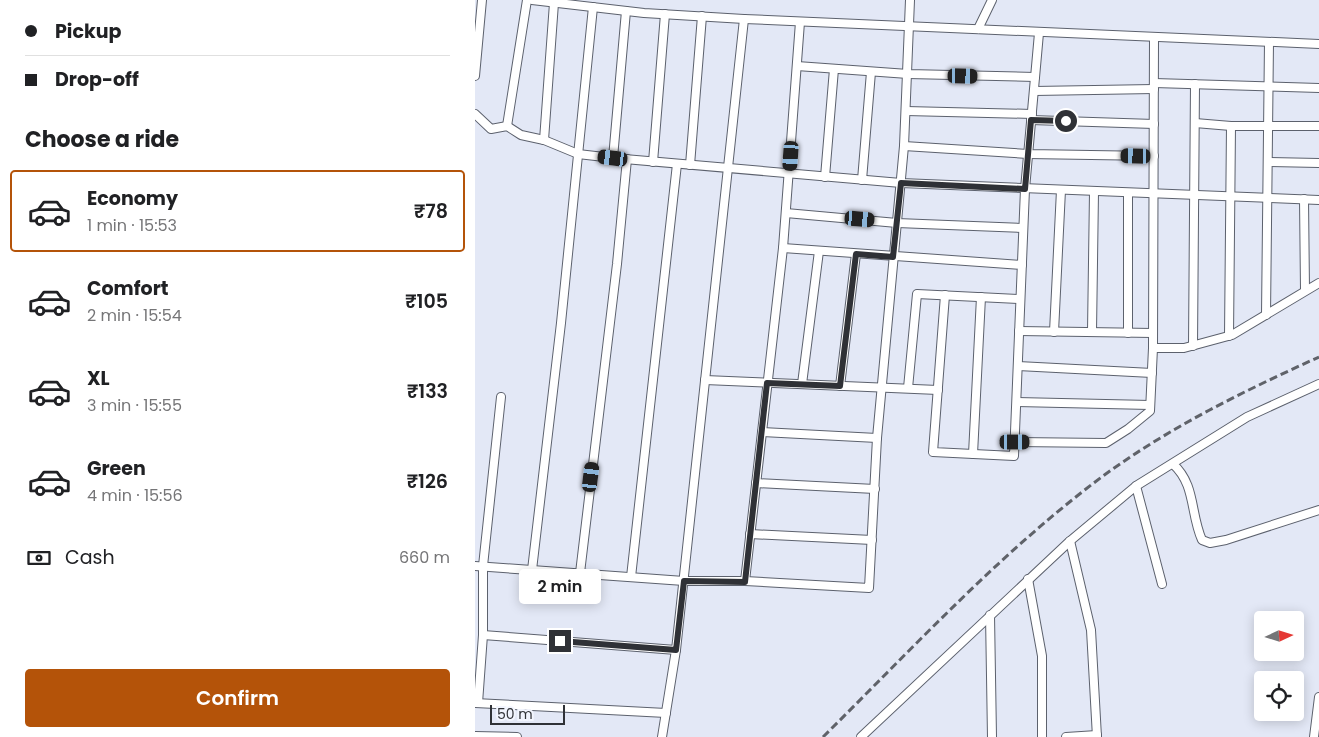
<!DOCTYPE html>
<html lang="en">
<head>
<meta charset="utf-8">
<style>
	body { margin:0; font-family:Poppins,sans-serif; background:#f6f6f6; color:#202124; height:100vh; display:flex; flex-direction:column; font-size:19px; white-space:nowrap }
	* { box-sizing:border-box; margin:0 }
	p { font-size:16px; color:#757577 }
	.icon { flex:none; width:28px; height:28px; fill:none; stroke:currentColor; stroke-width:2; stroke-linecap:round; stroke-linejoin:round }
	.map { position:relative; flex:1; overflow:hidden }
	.side { display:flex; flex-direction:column; background:#fff; width:475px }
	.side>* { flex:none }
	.banner { display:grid; align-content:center; height:110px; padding:0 25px; background:#fff }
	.needle { width:32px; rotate:86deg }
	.tools { position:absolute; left:779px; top:611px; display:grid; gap:10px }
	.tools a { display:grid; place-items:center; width:50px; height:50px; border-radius:5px; background:#fff; box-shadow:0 2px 12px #0003; font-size:25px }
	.scale { position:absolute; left:15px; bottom:12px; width:75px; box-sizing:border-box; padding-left:5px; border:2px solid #2f3136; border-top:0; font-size:14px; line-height:18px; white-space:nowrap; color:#2f3136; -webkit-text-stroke:4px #f2f5fe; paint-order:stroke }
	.end { position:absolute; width:22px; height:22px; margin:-11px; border:6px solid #2f3136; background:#fff; box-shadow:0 0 0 2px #fff }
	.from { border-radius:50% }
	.bubble { position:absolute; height:35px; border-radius:5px; background:#fff; box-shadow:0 2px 12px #0003; font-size:16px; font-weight:600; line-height:35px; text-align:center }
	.car { position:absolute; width:15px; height:30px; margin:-15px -8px; border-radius:6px; box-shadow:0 0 4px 1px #0007; background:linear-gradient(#222 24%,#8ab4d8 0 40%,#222 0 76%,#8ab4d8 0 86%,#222 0) }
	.banner b { display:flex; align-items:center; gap:18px; height:48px; font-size:19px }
	.banner b+b { border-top:1px solid #e0e0e0 }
	.banner i { width:12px; height:12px; background:#202124 }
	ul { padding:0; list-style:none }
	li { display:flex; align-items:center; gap:15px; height:82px; margin:0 10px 8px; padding:0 15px; border:2px solid transparent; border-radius:5px }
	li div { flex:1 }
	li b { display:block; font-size:19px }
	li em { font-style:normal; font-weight:600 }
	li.selected { border-color:#b45309 }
	li>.icon { width:45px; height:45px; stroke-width:1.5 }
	h2 { padding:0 25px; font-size:22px; line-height:60px }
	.pay { display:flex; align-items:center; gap:12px; height:55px; padding:0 25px; font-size:19px }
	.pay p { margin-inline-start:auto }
	.cta { display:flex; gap:10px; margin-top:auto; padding:10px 25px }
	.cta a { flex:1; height:58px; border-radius:5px; background:#b45309; color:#fff; font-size:20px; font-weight:600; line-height:58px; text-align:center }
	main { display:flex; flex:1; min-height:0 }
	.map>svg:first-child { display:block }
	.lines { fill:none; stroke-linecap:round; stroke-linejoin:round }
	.street-casing { stroke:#5c616d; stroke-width:10 }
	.street { stroke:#fff; stroke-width:8 }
	.rail { stroke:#5f6269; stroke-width:3; stroke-dasharray:8 4; stroke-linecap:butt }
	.route { stroke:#2f3136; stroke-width:6 }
</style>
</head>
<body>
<main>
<section class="side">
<div class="banner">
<b><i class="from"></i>Pickup</b>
<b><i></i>Drop-off</b>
</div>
<h2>Choose a ride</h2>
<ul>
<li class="selected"><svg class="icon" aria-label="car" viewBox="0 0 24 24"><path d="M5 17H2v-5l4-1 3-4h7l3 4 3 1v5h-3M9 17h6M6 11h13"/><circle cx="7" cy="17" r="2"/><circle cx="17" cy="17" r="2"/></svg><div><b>Economy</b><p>1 min · 15:53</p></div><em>₹78</em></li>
<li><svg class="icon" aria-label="car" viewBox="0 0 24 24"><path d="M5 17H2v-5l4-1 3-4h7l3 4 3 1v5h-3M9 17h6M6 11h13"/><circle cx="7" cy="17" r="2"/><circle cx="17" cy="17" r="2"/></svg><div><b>Comfort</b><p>2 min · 15:54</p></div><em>₹105</em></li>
<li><svg class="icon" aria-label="car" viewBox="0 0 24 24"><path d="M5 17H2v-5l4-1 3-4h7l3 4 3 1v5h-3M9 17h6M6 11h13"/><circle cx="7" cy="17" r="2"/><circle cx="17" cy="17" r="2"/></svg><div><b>XL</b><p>3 min · 15:55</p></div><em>₹133</em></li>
<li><svg class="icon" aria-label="car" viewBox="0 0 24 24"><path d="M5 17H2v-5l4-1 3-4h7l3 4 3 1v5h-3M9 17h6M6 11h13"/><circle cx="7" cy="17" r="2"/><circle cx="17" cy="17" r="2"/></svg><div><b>Green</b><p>4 min · 15:56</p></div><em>₹126</em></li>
</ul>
<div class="pay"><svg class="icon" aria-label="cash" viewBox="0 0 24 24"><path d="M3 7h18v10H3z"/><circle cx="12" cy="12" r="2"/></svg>Cash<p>660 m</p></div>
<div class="cta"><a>Confirm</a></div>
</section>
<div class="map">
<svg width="844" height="737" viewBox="0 0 844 737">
	<rect width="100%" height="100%" fill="#e3e8f6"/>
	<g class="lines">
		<defs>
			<g id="street">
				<path d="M57,0L169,13L269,19L844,44"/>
				<path d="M503,29L517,0"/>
				<path d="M322,66L433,74L560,77"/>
				<path d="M0,76L7,0"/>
				<path d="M679,83L844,88"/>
				<path d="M559,91L679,89"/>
				<path d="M431,111L557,114"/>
				<path d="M0,114L16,129L32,126L46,135L69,140L103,154L138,158L426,183L844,200"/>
				<path d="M556,120L679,124"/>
				<path d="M720,123L756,126H844"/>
				<path d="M32,126L52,0"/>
				<path d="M69,140L79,3"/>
				<path d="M429,146L553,154L679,156"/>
				<path d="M138,158L151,11"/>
				<path d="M178,162L190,14"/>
				<path d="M793,162L844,163"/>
				<path d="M215,165L227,16"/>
				<path d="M350,177L359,69"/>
				<path d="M387,180L396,72"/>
				<path d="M829,199L830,290"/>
				<path d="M311,213L422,223L548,228"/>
				<path d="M308,248L547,265"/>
				<path d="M470,295L458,452L539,456L550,189L564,33"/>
				<path d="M791,315L794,42"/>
				<path d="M544,331L678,333"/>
				<path d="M579,332L586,190"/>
				<path d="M617,332L619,192"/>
				<path d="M653,333V193"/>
				<path d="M754,336L756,126"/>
				<path d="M718,346L720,84"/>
				<path d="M678,348H709L757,335L844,283"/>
				<path d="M543,366L677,373"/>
				<path d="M230,380L463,390"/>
				<path d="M327,384L344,251"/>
				<path d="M365,386L381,254"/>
				<path d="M433,388L442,294L545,299"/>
				<path d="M542,402L675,405"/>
				<path d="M287,432L402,438"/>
				<path d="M540,442L631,443L653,429L675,411L678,348L679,38"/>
				<path d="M498,454L506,297"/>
				<path d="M698,464C721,485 715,513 727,540L735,543L751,540L844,510"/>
				<path d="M281,483L400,489"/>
				<path d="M661,486L687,584"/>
				<path d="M275,534L397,540"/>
				<path d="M595,541L616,630L622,737"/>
				<path d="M0,566L209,581H270L394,588L402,438L429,146L435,0"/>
				<path d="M57,570L86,323L118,7"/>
				<path d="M105,573L142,264L152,159"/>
				<path d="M156,577L202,164"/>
				<path d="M553,579L567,656V737"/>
				<path d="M270,581L308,248L325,22"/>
				<path d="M515,615L517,737"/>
				<path d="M8,635L201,650"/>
				<path d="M0,703L191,713"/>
				<path d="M3,703L8,635V566L26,397"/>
				<path d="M0,736L42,737"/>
				<path d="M187,737L201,650L269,19"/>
				<path d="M386,737L595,541L661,486L772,417L844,384"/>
				<path d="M591,737L622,735"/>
				<path d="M839,737L844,697"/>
			</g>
		</defs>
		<!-- street casing -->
		<use href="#street" class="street-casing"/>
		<!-- street -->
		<use href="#street" class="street"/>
		<!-- rail -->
		<path class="rail" d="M348,737C439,647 526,552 628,476C695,427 769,391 844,357"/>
	</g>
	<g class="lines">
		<!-- route -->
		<path class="route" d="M85,641L201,650L209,581L270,582L292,383L365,386L381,254L418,257L426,183L550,189L556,120L591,121"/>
	</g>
</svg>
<div class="tools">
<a><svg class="needle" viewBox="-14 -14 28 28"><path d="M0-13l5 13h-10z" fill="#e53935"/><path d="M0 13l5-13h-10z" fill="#757577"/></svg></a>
<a><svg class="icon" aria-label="locate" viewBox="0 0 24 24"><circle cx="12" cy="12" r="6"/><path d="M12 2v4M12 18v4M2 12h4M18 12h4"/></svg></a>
</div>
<div class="scale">50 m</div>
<i class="end from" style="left:591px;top:121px"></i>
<i class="end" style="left:85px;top:641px"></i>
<div class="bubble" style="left:44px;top:569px;width:82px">2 min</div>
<i class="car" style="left:488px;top:76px;rotate:91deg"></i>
<i class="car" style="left:316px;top:156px;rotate:184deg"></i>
<i class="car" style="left:661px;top:156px;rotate:271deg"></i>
<i class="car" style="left:138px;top:158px;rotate:277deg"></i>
<i class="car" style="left:385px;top:219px;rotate:95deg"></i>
<i class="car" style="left:540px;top:442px;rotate:90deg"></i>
<i class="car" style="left:116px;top:477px;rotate:7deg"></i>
</div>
</main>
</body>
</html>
